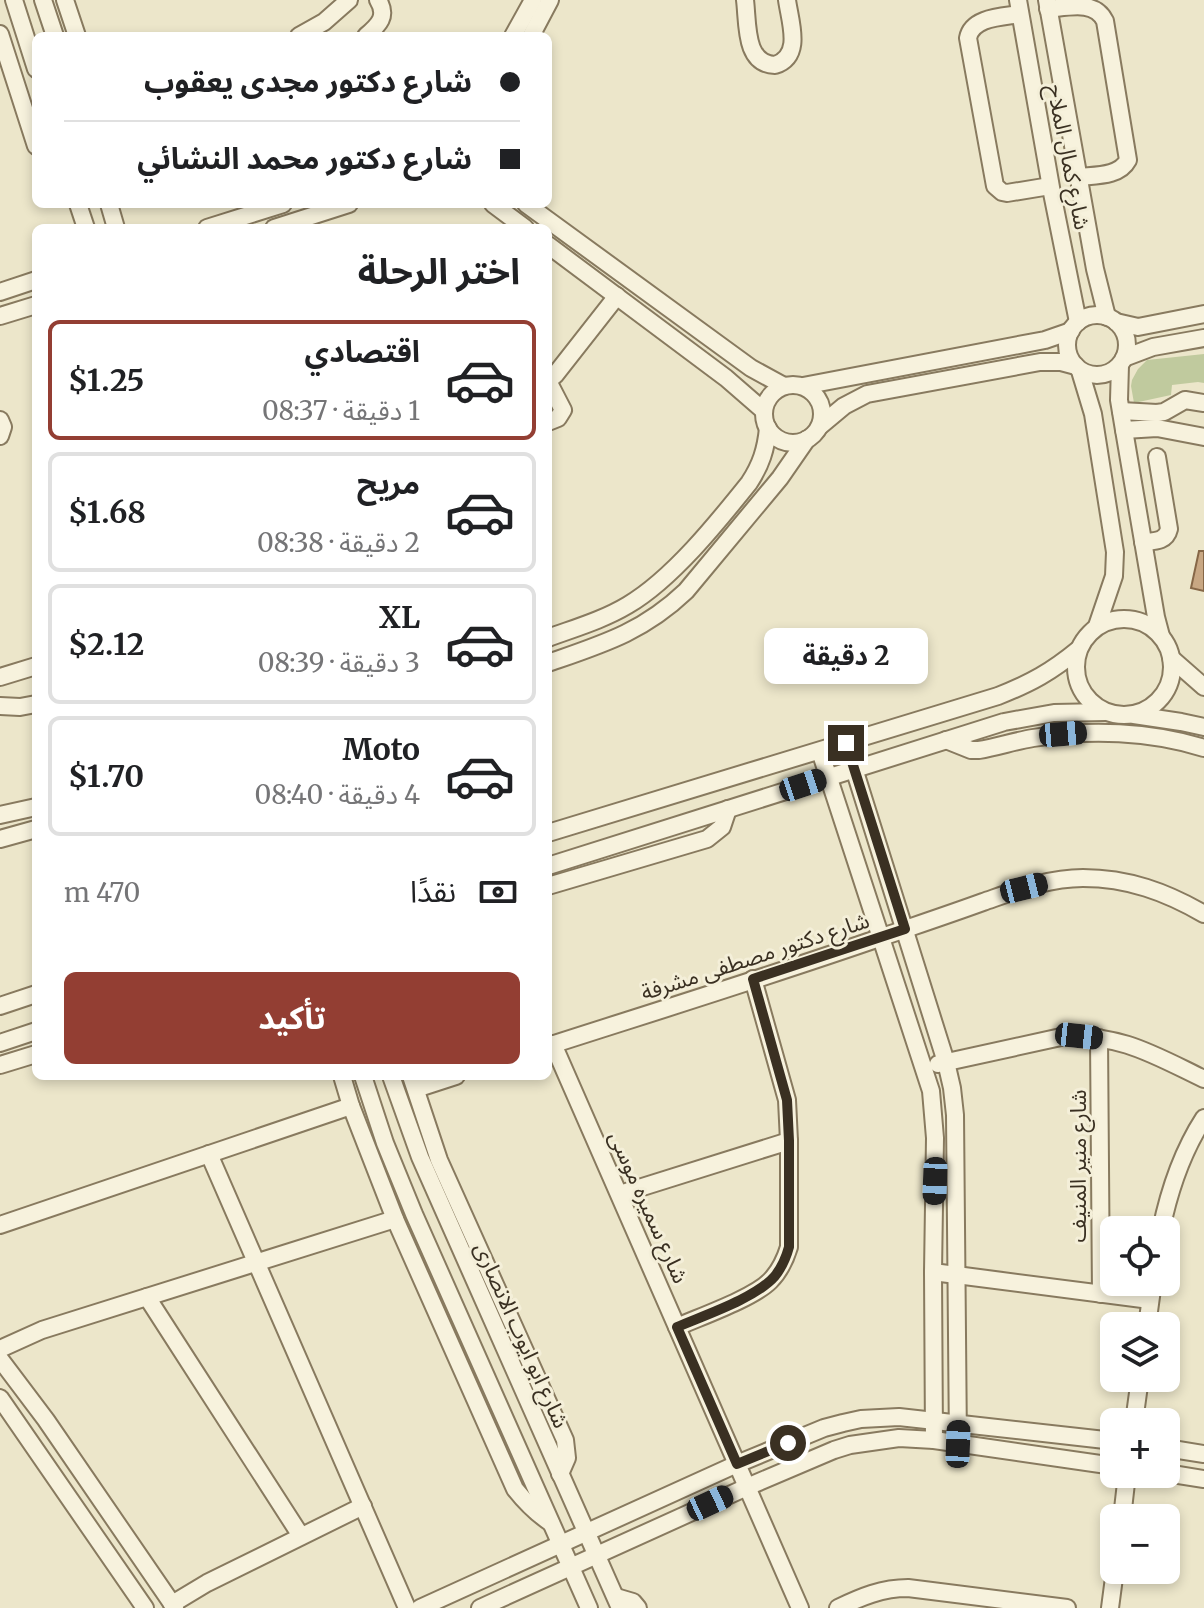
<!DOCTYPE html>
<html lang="ar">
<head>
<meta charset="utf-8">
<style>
	body { margin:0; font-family:Merriweather,"Noto Sans Arabic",serif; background:#f6f6f6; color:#202124; direction:rtl; height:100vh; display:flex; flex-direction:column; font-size:30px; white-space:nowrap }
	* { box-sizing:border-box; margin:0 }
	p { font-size:26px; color:#757577 }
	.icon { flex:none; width:44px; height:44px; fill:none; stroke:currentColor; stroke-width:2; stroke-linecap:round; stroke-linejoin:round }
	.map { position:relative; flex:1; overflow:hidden; direction:ltr }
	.details { position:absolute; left:32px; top:224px; width:520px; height:856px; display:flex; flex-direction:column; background:#fff; border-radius:12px; box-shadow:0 4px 12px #0003; direction:rtl }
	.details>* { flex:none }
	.top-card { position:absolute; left:32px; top:32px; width:520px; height:176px; border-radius:12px; box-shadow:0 4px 12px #0003; direction:rtl; display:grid; align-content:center; height:176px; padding:0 32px; background:#fff }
	.buttons { position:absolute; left:1100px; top:1216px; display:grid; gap:16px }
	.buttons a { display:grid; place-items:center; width:80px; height:80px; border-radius:12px; background:#fff; box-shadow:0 4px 12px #0003; font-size:40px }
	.end { position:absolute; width:36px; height:36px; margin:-18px; border:10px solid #3a3022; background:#fff; box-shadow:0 0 0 4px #fff }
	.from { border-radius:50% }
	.bubble { position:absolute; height:56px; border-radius:12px; background:#fff; box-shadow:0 4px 12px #0003; font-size:26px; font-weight:700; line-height:56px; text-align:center; direction:rtl }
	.car { position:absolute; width:24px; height:48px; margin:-24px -12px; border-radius:10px; box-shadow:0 0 6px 2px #0007; background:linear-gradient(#222 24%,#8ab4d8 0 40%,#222 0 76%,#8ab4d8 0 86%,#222 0) }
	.top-card b { display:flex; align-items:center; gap:28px; height:76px; font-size:30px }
	.top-card b+b { border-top:2px solid #e0e0e0 }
	.top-card i { width:20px; height:20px; background:#202124 }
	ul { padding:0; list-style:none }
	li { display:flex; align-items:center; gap:24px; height:120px; margin:0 16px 12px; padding:0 16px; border:4px solid #e0e0e0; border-radius:12px }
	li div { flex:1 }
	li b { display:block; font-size:30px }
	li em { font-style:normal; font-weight:700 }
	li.active { border-color:#933e33 }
	li>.icon { width:72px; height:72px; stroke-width:1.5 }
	h2 { padding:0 32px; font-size:36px; line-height:96px }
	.pay { display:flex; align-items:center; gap:20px; height:88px; padding:0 32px; font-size:30px }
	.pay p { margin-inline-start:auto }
	.action { display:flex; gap:16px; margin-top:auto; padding:16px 32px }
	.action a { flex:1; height:92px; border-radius:12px; background:#933e33; color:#fff; font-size:32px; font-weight:700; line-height:92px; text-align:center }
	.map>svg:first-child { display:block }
	.green { fill:#c0ca9e }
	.building { fill:#c8a783; stroke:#866747; stroke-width:2 }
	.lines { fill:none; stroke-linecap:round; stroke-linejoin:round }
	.minor-casing { stroke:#887a5f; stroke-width:20 }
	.minor { stroke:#f7f2dd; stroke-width:16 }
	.route { stroke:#3a3022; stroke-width:10 }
	.labels { text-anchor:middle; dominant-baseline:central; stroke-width:6; stroke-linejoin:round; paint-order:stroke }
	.street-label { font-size:22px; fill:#3a3022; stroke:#f4efd9 }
</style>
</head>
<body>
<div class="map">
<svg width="1204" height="1608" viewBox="0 0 1204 1608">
	<rect width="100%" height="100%" fill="#ece6ca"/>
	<!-- green -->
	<path class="green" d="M1204,354V383L1198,382L1172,385L1171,395L1134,403L1131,386L1132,380L1138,369L1147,360Z"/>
	<!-- building -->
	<path class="building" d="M1199,551H1204V591L1191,588Z"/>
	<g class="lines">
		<defs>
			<g id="minor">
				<path d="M14,0L36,69"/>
				<path d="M43,0L55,36"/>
				<path d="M65,0L77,36"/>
				<path d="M745,0C748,23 744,64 775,65C803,56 790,22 787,0"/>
				<path d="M1018,0L1052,193L1078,322"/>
				<path d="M1047,0L1095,269L1107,317"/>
				<path d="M1048,9C1069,7 1095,0 1105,21L1128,160C1119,177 1095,175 1078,177"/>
				<path d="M1020,14C1002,17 972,17 968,38L995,186L1002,192L1007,193L1050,186"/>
				<path d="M0,34L36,146"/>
				<path d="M299,36L324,22L349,0"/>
				<path d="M366,36C379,25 388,16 378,0"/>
				<path d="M513,36L533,0"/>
				<path d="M531,36L550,0"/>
				<path d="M78,204L86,228"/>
				<path d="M109,204L116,228"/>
				<path d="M493,204L525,228"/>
				<path d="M526,204L751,368L784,386"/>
				<path d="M207,228L283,204"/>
				<path d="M274,228L349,204"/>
				<path d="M548,245L726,378L764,411"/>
				<path d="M0,292L36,280"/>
				<circle cx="1097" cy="345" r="30"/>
				<path d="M0,316L36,305"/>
				<path d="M1116,322L1138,327L1204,314"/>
				<path d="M1124,358L1153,347L1204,338"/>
				<path d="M1120,365L1119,400L1124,430L1156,617L1161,636"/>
				<path d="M1080,371L1093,414L1115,552L1114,576L1097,626"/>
				<path d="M548,381L555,375L617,296"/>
				<circle cx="793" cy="414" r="29"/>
				<path d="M803,386L1045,340L1071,331"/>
				<path d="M1121,411L1157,413L1164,412L1185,400L1204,403"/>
				<path d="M0,420L3,427L0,436"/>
				<path d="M548,422L558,418L563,410L548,381"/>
				<path d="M820,426L844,406L867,394L1040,362H1061L1076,366"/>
				<path d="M1124,430L1157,428L1204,437"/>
				<path d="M1143,542C1154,541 1166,542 1169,529L1157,457"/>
				<circle cx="1124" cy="667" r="48"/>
				<path d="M548,638C575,628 603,620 628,605C672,579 717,523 749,483C761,465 766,449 768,428"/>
				<path d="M1171,658L1204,687"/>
				<path d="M548,663C603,644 643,632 686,591L780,478L807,439"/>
				<path d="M0,677L36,666"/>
				<path d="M0,706L20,707L36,704"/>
				<path d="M1134,715L1181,722L1204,727"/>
				<path d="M946,740L971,750H979C997,747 1015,741 1033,738C1089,729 1150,731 1204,748"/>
				<path d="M846,743L946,1062L952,1088L955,1115L958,1444"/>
				<path d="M820,751L931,1091L935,1138L933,1272L934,1440"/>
				<path d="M0,815L36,807"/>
				<path d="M548,833L998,696C1031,683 1051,672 1079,649"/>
				<path d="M0,839L36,829"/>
				<path d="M548,866L1004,722L1054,713L1105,712"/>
				<path d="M548,886L707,839L722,827L728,809"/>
				<path d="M0,1006L36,994"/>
				<path d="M1099,1038L1101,1294"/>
				<path d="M0,1043L36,1031"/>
				<path d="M553,1044L800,1608"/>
				<path d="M548,1046C660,1010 773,975 885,936C917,925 950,914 983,902C1015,891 1048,878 1083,878C1128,878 1166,892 1204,914"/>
				<path d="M938,1064L1061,1037C1121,1034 1152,1054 1204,1079"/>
				<path d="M0,1065L36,1054"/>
				<path d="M342,1076L351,1106L395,1219L515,1489C526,1503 536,1513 551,1523"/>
				<path d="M363,1076L385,1143L414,1214L589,1608"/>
				<path d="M391,1076L420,1157L620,1608"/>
				<path d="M411,1076L439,1160L565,1440L567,1458L560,1474"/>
				<path d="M416,1089L456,1076"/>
				<path d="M209,1154L407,1608"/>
				<path d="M620,1194L789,1141"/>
				<path d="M0,1225L351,1106"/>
				<path d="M1161,1230C1169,1191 1182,1152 1204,1118"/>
				<path d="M933,1272L1150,1300"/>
				<path d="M147,1297L301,1536"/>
				<path d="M1147,1326L1153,1282"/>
				<path d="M677,1327C702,1316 753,1298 770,1281C780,1271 785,1260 789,1247V1141L787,1100L753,979"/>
				<path d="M0,1349L42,1330L395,1219"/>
				<path d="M0,1359L46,1420L175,1608"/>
				<path d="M0,1398L145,1608"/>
				<path d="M1134,1422L1140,1378"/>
				<path d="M1166,1448L1204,1454"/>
				<path d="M1166,1473L1204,1479"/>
				<path d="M1122,1518L1127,1474"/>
				<path d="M616,1597L633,1602L638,1608"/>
				<path d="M172,1604L207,1583L363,1506"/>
				<path d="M420,1608L737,1464L824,1428L843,1423L861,1419L899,1417L1114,1441"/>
				<path d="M480,1608L747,1487L834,1450L850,1445L899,1438L934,1440L1114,1466"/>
				<path d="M838,1608C861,1597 882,1588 908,1588L1067,1608"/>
				<path d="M1110,1608L1115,1570"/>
			</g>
		</defs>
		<!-- minor casing -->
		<use href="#minor" class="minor-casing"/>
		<!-- minor -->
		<use href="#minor" class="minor"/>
	</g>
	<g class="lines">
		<!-- route -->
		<path class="route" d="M788,1443L737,1464L677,1327C705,1315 756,1298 775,1276C782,1267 786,1258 789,1247V1141L787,1100L753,979L905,929L846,743"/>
	</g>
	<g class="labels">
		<!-- street labels -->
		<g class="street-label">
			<text transform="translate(1069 157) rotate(79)">شارع كمال الملاح</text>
			<text transform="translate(755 956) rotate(-18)">شارع دكتور مصطفى مشرفة</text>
			<text transform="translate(1078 1166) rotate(-90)">شارع منير المنيف</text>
			<text transform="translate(649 1207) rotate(66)">شارع سميره موسى</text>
			<text transform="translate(522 1335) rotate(66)">شارع ابو ايوب الانصارى</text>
		</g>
	</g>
</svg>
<div class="buttons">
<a><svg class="icon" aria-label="locate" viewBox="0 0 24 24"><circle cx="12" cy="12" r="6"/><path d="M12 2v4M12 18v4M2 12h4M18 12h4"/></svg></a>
<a><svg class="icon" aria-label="layers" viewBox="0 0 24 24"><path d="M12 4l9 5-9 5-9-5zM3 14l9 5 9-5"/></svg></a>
<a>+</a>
<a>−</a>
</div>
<i class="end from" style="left:788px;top:1443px"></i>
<i class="end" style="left:846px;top:743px"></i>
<div class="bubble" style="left:764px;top:628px;width:164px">2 دقيقة</div>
<i class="car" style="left:1063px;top:734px;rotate:85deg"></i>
<i class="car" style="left:803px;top:785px;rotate:72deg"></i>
<i class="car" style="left:1024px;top:888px;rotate:76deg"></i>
<i class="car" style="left:1079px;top:1036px;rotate:96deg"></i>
<i class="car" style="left:935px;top:1181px;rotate:182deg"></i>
<i class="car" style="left:958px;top:1444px;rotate:2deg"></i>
<i class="car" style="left:710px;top:1503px;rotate:65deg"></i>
<div class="top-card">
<b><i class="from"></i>شارع دكتور مجدى يعقوب</b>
<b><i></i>شارع دكتور محمد النشائي</b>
</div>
<section class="details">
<h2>اختر الرحلة</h2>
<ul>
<li class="active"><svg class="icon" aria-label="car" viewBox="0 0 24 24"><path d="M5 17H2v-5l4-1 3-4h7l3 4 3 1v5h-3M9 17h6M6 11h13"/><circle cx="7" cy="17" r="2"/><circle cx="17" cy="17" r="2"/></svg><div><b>اقتصادي</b><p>1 دقيقة · 08:37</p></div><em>$1.25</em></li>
<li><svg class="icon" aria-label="car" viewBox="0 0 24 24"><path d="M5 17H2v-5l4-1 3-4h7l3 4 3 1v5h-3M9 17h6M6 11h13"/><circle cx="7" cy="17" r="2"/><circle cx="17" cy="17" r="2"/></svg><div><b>مريح</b><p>2 دقيقة · 08:38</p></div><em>$1.68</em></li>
<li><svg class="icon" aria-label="car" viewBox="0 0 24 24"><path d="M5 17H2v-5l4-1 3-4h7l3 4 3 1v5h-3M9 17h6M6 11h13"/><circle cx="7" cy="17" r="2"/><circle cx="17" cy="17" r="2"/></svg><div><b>XL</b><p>3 دقيقة · 08:39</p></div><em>$2.12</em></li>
<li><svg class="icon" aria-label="car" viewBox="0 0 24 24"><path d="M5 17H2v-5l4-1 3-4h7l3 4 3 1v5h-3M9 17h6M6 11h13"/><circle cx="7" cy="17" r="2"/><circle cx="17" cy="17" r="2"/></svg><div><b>Moto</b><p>4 دقيقة · 08:40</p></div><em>$1.70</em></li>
</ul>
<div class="pay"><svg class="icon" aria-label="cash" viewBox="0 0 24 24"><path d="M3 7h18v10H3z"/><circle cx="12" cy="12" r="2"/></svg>نقدًا<p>470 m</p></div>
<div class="action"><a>تأكيد</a></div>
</section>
</div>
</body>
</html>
